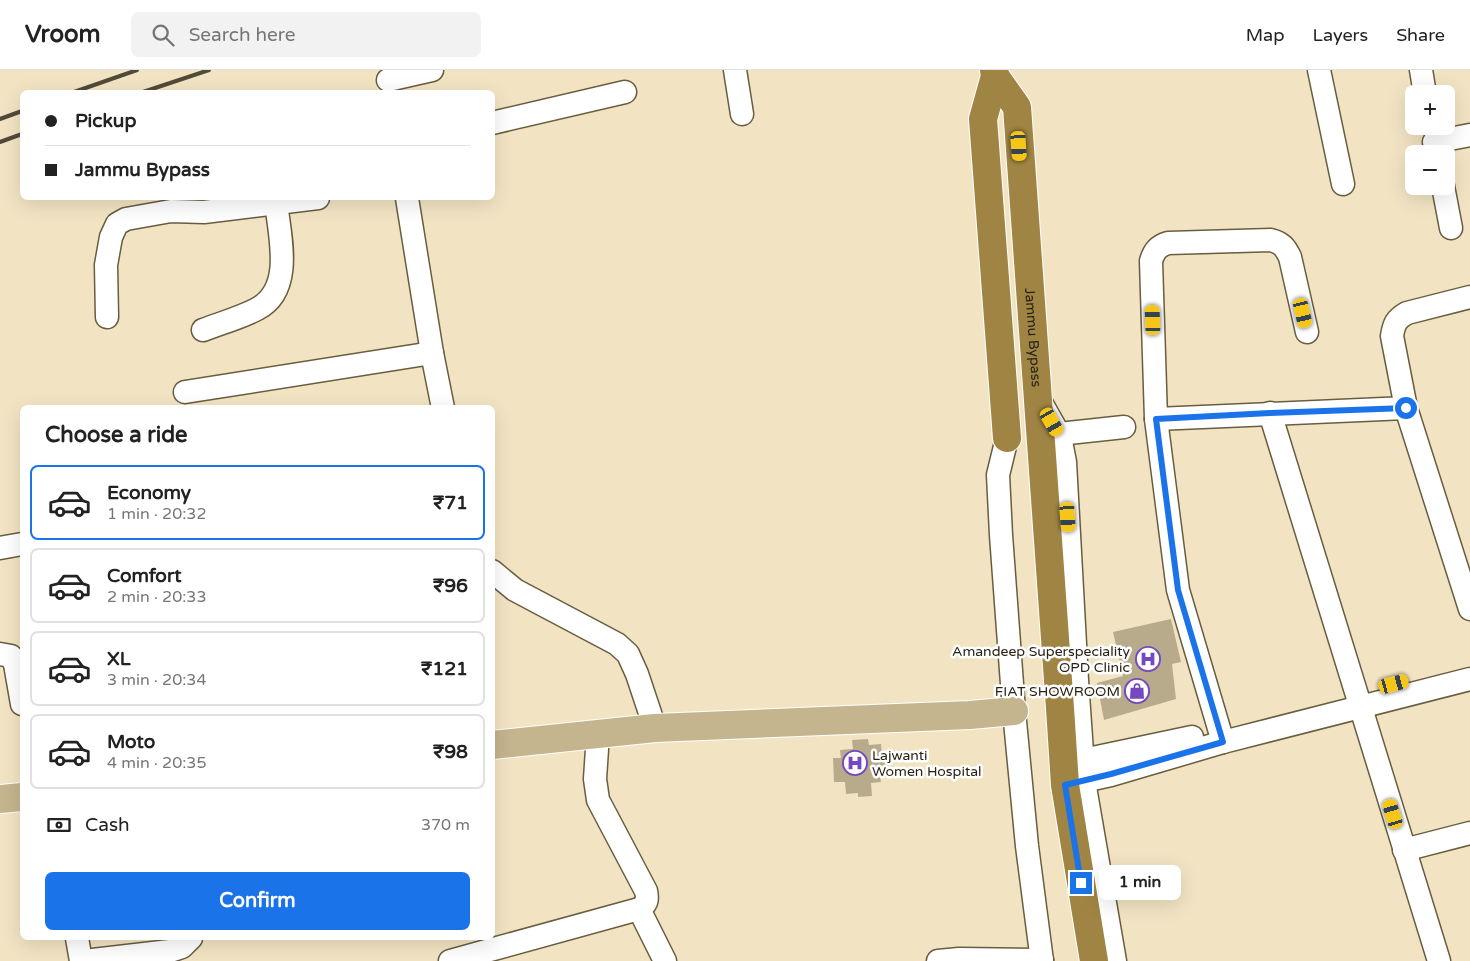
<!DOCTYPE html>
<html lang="en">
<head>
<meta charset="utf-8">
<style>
	body { margin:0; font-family:"Varela Round",sans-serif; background:#f2f2f2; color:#222; height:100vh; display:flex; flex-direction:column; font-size:19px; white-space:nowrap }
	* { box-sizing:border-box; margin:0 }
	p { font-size:16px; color:#767676 }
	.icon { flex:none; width:28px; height:28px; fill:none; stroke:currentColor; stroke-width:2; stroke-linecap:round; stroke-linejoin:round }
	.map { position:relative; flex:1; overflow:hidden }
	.panel { position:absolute; left:20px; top:335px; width:475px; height:535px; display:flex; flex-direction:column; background:#fff; border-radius:8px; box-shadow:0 5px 20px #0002 }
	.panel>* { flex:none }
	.banner { position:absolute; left:20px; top:20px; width:475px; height:110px; border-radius:8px; box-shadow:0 5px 20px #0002; display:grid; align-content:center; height:110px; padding:0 25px; background:#fff }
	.tools { position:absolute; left:1405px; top:15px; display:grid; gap:10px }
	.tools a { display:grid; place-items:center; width:50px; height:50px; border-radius:8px; background:#fff; box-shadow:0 5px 20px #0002; font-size:25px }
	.end { position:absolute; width:22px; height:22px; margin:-11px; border:6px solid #1a73e8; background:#fff; box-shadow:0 0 0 2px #fff }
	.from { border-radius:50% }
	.bubble { position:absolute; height:35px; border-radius:8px; background:#fff; box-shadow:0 5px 20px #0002; font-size:16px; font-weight:700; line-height:35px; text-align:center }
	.car { position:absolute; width:15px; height:30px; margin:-15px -8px; border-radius:6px; box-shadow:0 0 4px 1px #0007; background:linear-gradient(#f5c518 24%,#345 0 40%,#f5c518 0 76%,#345 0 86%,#f5c518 0) }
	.banner b { display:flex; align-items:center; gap:18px; height:48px; font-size:19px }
	.banner b+b { border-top:1px solid #e0e0e0 }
	.banner i { width:12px; height:12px; background:#222 }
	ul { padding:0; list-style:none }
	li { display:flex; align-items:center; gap:15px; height:75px; margin:0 10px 8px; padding:0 15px; border:2px solid #e0e0e0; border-radius:8px }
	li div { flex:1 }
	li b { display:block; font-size:19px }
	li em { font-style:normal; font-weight:700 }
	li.current { border-color:#1a73e8 }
	li>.icon { width:45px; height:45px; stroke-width:1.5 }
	h2 { padding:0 25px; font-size:22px; line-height:60px }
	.pay { display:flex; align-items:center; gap:12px; height:55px; padding:0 25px; font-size:19px }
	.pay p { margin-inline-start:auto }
	.action { display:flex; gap:10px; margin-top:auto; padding:10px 25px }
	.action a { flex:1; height:58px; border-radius:8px; background:#1a73e8; color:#fff; font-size:20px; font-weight:700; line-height:58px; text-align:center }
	header { display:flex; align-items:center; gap:30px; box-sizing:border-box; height:70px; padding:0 25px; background:#fff; border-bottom:1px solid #e0e0e0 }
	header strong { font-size:24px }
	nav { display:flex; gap:28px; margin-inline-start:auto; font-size:18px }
	.search { width:350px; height:45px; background:#f2f2f2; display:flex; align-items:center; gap:12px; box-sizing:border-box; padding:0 18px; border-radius:8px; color:#767676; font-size:19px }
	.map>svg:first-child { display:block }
	.building { fill:#b8ab8c }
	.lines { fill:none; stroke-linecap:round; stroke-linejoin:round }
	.minor-casing { stroke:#695d40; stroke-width:25 }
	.major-casing { stroke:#fff; stroke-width:30 }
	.highway-casing { stroke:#fff; stroke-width:30 }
	.minor { stroke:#fff; stroke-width:22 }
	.major { stroke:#c5b58e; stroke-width:28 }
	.highway { stroke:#9f8443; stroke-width:28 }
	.rail { stroke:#514a39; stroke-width:4 }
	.route { stroke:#1a73e8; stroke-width:6 }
	.labels { text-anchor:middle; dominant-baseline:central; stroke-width:5; stroke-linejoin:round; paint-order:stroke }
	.street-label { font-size:14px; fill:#282216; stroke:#fff }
	.poi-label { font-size:14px; fill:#282216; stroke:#fff; text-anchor:end }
</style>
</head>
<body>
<header>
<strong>Vroom</strong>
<div class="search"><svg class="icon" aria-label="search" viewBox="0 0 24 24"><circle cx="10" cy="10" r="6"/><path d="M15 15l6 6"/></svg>Search here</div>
<nav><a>Map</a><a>Layers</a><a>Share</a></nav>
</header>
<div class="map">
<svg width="1470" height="891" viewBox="0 0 1470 891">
	<rect width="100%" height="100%" fill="#f2e4c3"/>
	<!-- building -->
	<g class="building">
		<path d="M1171,549L1181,592L1172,594L1176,629L1104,650L1097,613L1123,606L1113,562Z"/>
		<path d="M868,669L869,675L881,674L882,686H888L889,707H880L881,712L871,713L872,726L858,727V723L846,724L845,712H834L833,688H841L840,680L853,679L852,670Z"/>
	</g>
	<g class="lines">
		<defs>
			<g id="minor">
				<path d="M735,0L742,44"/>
				<path d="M1319,0L1343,114"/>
				<path d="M1421,0L1425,24"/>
				<path d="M388,10L432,0"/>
				<path d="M492,53L625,22"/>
				<path d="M1434,72L1470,65"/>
				<path d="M1443,116L1451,158"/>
				<path d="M407,128L432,283L443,338"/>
				<path d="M107,247L106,195L111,167L117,154L126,149L171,141L204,142L318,128"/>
				<path d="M203,260C221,253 240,248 257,239C294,220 280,167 276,133"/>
				<path d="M185,322L432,283"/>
				<path d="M1039,329L1060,366L1065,392L1077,610L1084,711L1115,891"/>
				<path d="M1406,338L1470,539"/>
				<path d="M1270,343L1439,891"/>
				<path d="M1156,349L1406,338L1392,266C1394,254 1396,249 1407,243L1470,227"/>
				<path d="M1059,364L1124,357"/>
				<path d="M1007,368L998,405L1001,465L1014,641L1027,776L1042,891"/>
				<path d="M0,478L22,474"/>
				<path d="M492,501L515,520L617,574L628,584L637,604L655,658"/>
				<path d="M0,584L11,586L15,594L22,634"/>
				<path d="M1223,672L1178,520L1156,349L1151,191C1154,181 1158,176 1168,173L1271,170C1282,173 1285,177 1290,187L1307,262"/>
				<path d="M1083,690L1192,667"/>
				<path d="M1070,714L1111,705L1223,672L1470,609"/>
				<path d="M1404,780L1470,763"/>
				<path d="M639,839L665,891"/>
				<path d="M77,868L81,891"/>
				<path d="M84,891L170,881L182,877L191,868"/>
				<path d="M450,891L639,839C647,834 648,830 646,821L598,730L595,709L598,664"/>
				<path d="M938,891L959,889L1042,890"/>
			</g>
			<g id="major">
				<path d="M492,675L655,658L970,645L1014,641"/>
				<path d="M0,729L22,727"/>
			</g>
			<g id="highway">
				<path d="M994,0L995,6L983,49L1007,368"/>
				<path id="s1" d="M995,6L1017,37L1060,638L1065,715L1094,891"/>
			</g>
		</defs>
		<!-- minor casing -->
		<use href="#minor" class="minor-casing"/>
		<!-- major casing -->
		<use href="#major" class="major-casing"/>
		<!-- highway casing -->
		<use href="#highway" class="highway-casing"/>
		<!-- minor -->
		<use href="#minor" class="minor"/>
		<!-- major -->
		<use href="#major" class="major"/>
		<!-- highway -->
		<use href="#highway" class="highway"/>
		<!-- rail -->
		<g class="rail">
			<path d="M74,22L137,0"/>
			<path d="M143,22L209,0"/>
			<path d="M0,49L22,41"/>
			<path d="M0,72L22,64"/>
		</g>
	</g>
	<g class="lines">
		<!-- route -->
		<path class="route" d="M1081,813L1065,715L1111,704L1223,672L1178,520L1156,349L1270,343L1406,338"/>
	</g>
	<!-- icons -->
	<defs>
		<symbol id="hospital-ring" viewBox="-11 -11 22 22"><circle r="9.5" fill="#fff" stroke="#7648c0" stroke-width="1.5"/><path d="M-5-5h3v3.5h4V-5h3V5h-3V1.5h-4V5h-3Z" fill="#7648c0"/></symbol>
		<symbol id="shop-ring" viewBox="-11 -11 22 22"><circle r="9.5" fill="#fff" stroke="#7648c0" stroke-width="1.5"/><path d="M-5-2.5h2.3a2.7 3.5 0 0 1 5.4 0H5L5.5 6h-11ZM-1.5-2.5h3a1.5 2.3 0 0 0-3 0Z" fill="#7648c0"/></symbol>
	</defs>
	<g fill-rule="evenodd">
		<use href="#hospital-ring" x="1134" y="575" width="28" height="28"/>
		<use href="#shop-ring" x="1123" y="607" width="28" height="28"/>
		<use href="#hospital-ring" x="841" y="679" width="28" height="28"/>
	</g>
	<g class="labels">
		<!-- street labels -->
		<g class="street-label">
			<text stroke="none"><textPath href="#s1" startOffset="269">Jammu Bypass</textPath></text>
		</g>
		<!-- poi labels -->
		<g class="poi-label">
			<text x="1130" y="581">Amandeep Superspeciality<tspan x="1130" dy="16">OPD Clinic</tspan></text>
			<text x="1120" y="621">FIAT SHOWROOM</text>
			<text x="872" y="685" text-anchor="start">Lajwanti<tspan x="872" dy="16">Women Hospital</tspan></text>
		</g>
	</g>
</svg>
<div class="tools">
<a>+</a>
<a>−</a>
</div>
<i class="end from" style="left:1406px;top:338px"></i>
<i class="end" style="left:1081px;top:813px"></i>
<div class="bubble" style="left:1099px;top:795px;width:82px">1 min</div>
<i class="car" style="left:1019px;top:76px;rotate:176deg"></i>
<i class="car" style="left:1303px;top:243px;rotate:167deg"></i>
<i class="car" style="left:1153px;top:250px;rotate:358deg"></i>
<i class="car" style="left:1052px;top:352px;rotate:150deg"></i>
<i class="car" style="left:1068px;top:447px;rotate:176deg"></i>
<i class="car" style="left:1394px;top:614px;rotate:75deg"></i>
<i class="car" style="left:1393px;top:744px;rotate:343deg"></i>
<div class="banner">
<b><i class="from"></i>Pickup</b>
<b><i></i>Jammu Bypass</b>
</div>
<section class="panel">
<h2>Choose a ride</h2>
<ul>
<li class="current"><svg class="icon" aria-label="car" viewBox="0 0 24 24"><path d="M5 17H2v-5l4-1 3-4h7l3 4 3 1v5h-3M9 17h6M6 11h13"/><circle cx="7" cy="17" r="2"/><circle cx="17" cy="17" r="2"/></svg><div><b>Economy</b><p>1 min · 20:32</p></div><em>₹71</em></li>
<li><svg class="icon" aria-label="car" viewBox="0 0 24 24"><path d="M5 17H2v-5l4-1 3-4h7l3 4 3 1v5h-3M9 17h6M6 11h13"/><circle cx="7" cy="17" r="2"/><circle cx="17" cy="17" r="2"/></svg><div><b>Comfort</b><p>2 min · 20:33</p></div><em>₹96</em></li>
<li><svg class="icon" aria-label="car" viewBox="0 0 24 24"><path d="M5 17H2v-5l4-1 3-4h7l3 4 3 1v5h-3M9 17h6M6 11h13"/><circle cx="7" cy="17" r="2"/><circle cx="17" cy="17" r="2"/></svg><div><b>XL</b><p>3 min · 20:34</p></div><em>₹121</em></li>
<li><svg class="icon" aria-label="car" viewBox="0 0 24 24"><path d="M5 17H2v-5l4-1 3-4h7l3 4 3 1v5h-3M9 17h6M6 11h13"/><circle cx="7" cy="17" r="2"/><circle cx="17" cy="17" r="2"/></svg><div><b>Moto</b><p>4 min · 20:35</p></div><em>₹98</em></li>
</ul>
<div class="pay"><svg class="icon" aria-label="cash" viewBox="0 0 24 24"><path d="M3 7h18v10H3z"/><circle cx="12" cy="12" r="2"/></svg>Cash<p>370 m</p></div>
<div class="action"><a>Confirm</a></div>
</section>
</div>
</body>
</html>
